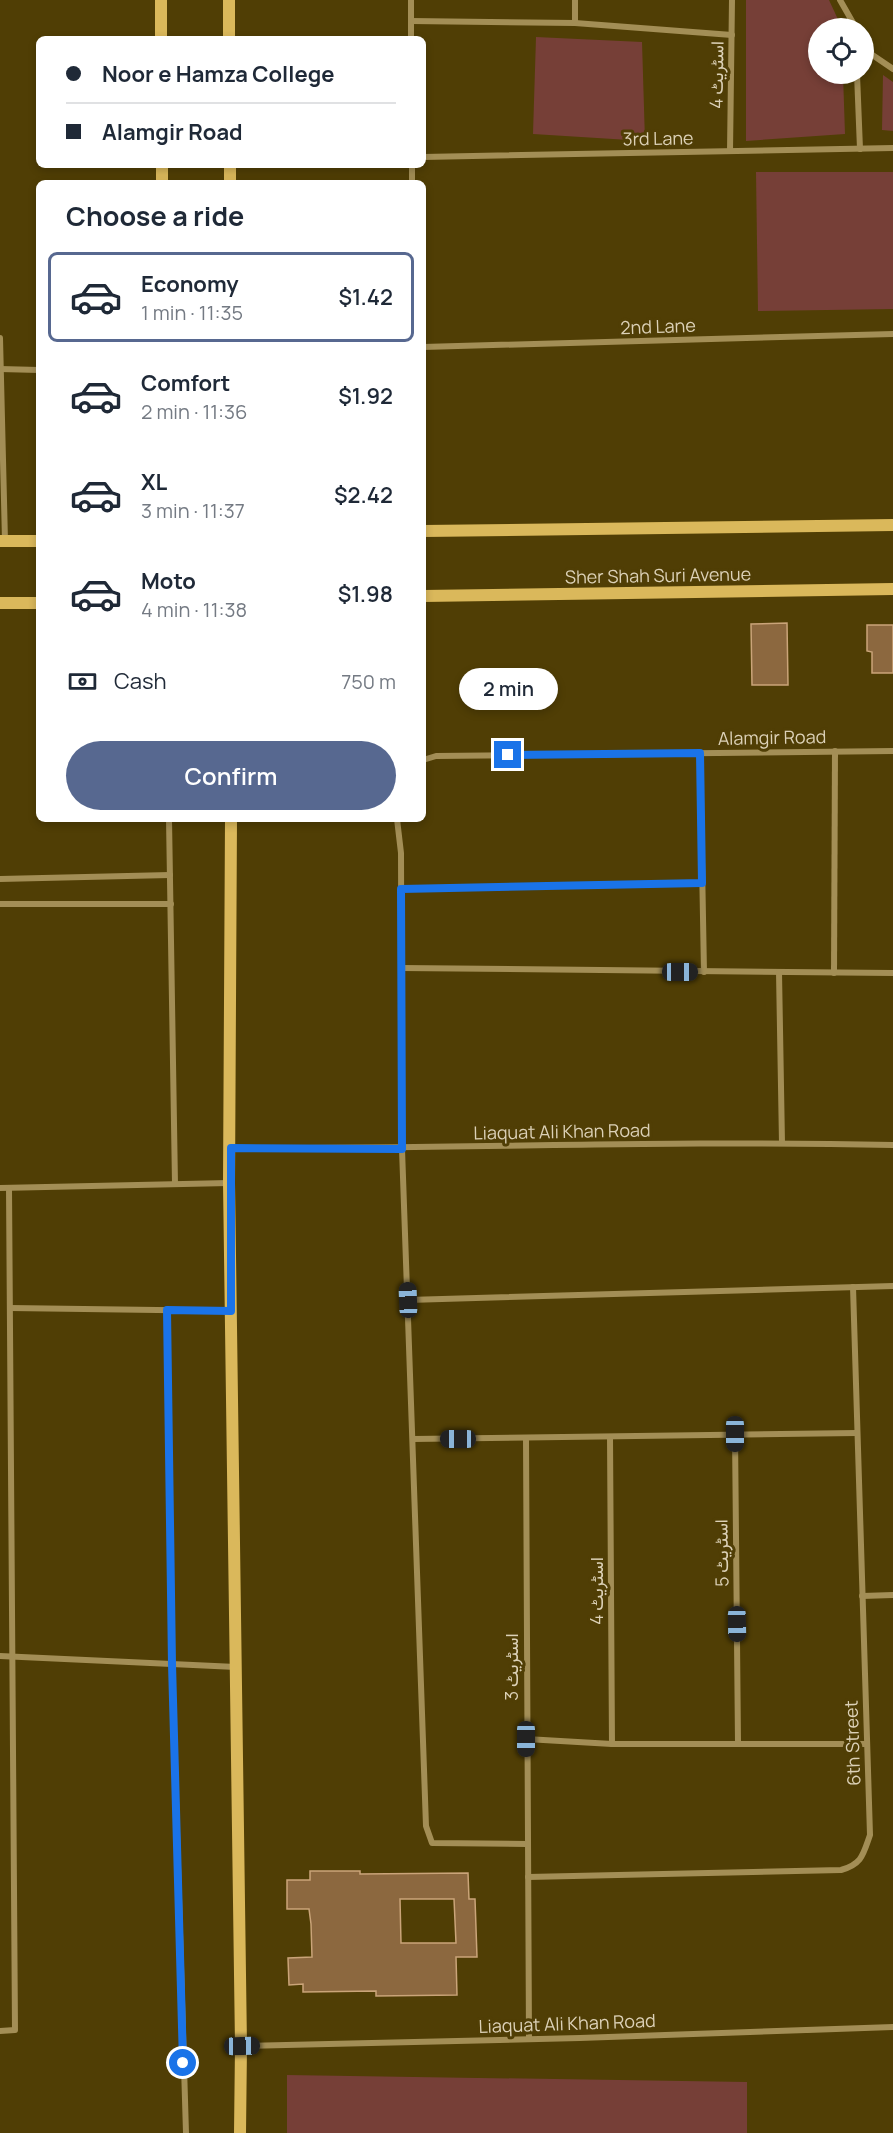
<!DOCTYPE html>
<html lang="en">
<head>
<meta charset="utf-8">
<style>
	body { margin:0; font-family:Manrope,Vazirmatn,sans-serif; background:#f2f2f3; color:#1f2937; height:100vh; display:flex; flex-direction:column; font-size:22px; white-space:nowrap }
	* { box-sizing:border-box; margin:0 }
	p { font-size:20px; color:#747a83 }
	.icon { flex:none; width:33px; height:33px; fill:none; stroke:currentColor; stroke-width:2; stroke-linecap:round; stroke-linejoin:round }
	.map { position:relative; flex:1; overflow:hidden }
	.side { position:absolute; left:36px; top:180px; width:390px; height:642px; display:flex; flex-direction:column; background:#fff; border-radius:9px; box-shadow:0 3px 9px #0003 }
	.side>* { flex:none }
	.hud { position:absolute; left:36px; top:36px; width:390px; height:132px; border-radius:9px; box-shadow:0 3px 9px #0003; display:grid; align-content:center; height:132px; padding:0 30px; background:#fff }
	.fabs { position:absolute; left:808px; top:18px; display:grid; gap:12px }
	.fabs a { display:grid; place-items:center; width:66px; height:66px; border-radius:50%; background:#fff; box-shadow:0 3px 9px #0003; font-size:30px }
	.end { position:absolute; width:27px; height:27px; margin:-14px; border:8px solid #1a73e8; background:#fff; box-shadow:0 0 0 3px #fff }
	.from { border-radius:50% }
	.bubble { position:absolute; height:42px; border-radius:21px; background:#fff; box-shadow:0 3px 9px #0003; font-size:20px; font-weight:600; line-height:42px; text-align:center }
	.car { position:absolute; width:18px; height:36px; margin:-18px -9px; border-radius:8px; box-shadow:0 0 4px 2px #0007; background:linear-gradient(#222 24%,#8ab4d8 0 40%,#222 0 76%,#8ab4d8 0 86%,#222 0) }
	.hud b { display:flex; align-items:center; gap:21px; height:57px; font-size:22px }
	.hud b+b { border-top:2px solid #e0e1e3 }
	.hud i { width:15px; height:15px; background:#1f2937 }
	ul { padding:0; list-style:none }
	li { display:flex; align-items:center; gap:18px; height:90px; margin:0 12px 9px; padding:0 18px; border:3px solid transparent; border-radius:9px }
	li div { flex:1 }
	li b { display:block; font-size:22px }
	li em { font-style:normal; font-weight:600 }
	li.active { border-color:#576890 }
	li>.icon { width:54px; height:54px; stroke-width:1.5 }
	h2 { padding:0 30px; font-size:27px; line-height:72px }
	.pay { display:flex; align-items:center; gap:15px; height:66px; padding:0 30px; font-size:22px }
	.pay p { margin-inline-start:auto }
	.action { display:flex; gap:12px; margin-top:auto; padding:12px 30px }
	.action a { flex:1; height:69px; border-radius:36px; background:#576890; color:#fff; font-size:24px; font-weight:600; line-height:69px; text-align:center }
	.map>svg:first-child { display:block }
	.green { fill:#763f37 }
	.building { fill:#8c683f; stroke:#caa479; stroke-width:1.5; fill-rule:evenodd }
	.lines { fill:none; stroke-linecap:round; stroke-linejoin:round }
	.street { stroke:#a38e56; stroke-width:6 }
	.secondary { stroke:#dab85b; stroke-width:12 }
	.route { stroke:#1a73e8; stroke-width:8 }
	.labels { text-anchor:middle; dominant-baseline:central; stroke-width:6; stroke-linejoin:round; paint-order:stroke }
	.street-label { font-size:18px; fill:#dcd1b7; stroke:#503e05 }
</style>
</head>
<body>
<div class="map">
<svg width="893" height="2133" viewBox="0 0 893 2133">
	<rect width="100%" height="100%" fill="#503e05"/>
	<!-- green -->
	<g class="green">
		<path d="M746,0H829L842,28H819V74H843L845,134L746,141Z"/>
		<path d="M536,37L642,42L645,141L533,134Z"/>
		<path d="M883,75L893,82V131L882,130Z"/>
		<path d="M756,172H893V309L758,311Z"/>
		<path d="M287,2075L747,2082V2133H287Z"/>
	</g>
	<!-- building -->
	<g class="building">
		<path d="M787,623L788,685H752L751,624Z"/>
		<path d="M867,625H893V673H872V652L867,651Z"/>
		<path d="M310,1871H360V1874L468,1873L469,1899H475L477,1957H456L457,1995L376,1996V1991L303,1992V1984L289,1985L288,1958L312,1957L311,1924L309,1909H287V1880H310ZM400,1899H454L456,1943H401Z"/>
	</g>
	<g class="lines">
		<!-- street -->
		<g class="street">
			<path d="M411,0V39"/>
			<path d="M840,0L856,28"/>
			<path d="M411,21L575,23L732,35"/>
			<path d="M575,23V0"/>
			<path d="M864,42L871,54L893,69"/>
			<path d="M857,74L860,149"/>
			<path d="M730,151L732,0"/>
			<path d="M423,157L893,148"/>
			<path d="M412,183V165"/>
			<path d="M0,338L5,541"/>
			<path d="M423,347L893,334"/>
			<path d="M0,369L39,370"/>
			<path d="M700,753L704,972"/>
			<path d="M423,760L436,756L893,751"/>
			<path d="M169,819L175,1184"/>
			<path d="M397,819L401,853L402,1149L426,1826L432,1843L527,1844"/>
			<path d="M0,879L170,875"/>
			<path d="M401,889L702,883"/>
			<path d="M0,904H171"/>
			<path d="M401,968L893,973"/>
			<path d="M779,972L782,1143"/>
			<path d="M834,973L835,751"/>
			<path d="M231,1148C452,1149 672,1140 893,1145"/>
			<path d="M0,1188L229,1183"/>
			<path d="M408,1300L893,1286"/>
			<path d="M10,1308L231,1311"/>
			<path d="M167,1310L172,1664L186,2133"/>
			<path d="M735,1434L738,1743"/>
			<path d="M610,1437L612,1744"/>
			<path d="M526,1438L529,2039"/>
			<path d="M413,1439L857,1433"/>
			<path d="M862,1596L893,1595"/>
			<path d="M0,1656L236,1667"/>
			<path d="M526,1739L612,1744H867"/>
			<path d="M528,1877L841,1870C862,1864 863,1855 870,1835L853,1287"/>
			<path d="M0,2031L15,2030L9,1188"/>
			<path d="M241,2046L580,2038L893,2027"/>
		</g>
		<!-- secondary -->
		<g class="secondary">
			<path d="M161,0V39"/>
			<path d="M229,0V39"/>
			<path d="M162,165V183"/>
			<path d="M230,165V183"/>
			<path d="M423,531L893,525"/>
			<path d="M0,541H39"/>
			<path d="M423,596L893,589"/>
			<path d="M0,603H39"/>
			<path d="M231,819L229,1183L241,2046L240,2133"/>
		</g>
	</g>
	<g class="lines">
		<!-- route -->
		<path class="route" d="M183,2063L172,1664L167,1310L231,1311V1148L402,1149L401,889L702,883L700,753L508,755"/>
	</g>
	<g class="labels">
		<!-- street labels -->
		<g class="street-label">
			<text transform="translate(716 75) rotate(-89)">اسٹریٹ 4</text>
			<text transform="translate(658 138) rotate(-1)">3rd Lane</text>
			<text transform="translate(658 326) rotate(-2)">2nd Lane</text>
			<text transform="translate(658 575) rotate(-1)">Sher Shah Suri Avenue</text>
			<text transform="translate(772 737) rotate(-1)">Alamgir Road</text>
			<text transform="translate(562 1131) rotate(-1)">Liaquat Ali Khan Road</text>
			<text transform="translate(721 1553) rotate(-91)">اسٹریٹ 5</text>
			<text transform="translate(596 1591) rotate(-90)">اسٹریٹ 4</text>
			<text transform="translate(511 1667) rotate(-90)">اسٹریٹ 3</text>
			<text transform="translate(852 1743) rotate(-92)">6th Street</text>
			<text transform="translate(567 2023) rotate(-2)">Liaquat Ali Khan Road</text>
		</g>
	</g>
</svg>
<div class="fabs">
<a><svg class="icon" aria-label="locate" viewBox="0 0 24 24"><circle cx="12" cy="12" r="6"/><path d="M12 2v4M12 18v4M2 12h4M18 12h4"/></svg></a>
</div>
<i class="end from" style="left:183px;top:2063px"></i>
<i class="end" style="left:508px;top:755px"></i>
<div class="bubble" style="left:459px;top:668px;width:99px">2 min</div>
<i class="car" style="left:680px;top:972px;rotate:90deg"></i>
<i class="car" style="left:408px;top:1300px;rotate:358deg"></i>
<i class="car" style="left:735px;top:1434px;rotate:180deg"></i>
<i class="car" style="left:458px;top:1439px;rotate:270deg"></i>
<i class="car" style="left:737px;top:1624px;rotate:179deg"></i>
<i class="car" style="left:526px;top:1739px;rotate:180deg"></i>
<i class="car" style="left:242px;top:2046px;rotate:89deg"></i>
<div class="hud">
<b><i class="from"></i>Noor e Hamza College</b>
<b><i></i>Alamgir Road</b>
</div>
<section class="side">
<h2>Choose a ride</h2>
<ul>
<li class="active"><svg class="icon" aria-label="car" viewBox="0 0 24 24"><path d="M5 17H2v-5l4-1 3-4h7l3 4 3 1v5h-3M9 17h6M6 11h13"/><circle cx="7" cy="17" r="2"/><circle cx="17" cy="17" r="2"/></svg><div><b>Economy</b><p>1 min · 11:35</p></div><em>$1.42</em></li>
<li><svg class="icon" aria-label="car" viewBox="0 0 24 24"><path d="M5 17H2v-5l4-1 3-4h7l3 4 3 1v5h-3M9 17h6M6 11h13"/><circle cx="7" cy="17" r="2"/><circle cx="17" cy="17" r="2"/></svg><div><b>Comfort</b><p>2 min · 11:36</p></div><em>$1.92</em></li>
<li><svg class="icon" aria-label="car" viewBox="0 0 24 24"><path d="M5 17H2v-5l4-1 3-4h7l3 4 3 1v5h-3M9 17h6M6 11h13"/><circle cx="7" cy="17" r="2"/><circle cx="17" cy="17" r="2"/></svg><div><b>XL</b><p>3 min · 11:37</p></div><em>$2.42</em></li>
<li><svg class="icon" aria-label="car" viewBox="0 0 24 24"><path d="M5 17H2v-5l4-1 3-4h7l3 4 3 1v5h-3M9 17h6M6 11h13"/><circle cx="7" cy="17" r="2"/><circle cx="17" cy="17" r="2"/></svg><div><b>Moto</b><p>4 min · 11:38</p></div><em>$1.98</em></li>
</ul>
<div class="pay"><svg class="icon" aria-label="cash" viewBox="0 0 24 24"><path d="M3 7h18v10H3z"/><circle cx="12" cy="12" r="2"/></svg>Cash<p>750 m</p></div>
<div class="action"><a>Confirm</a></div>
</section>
</div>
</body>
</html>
